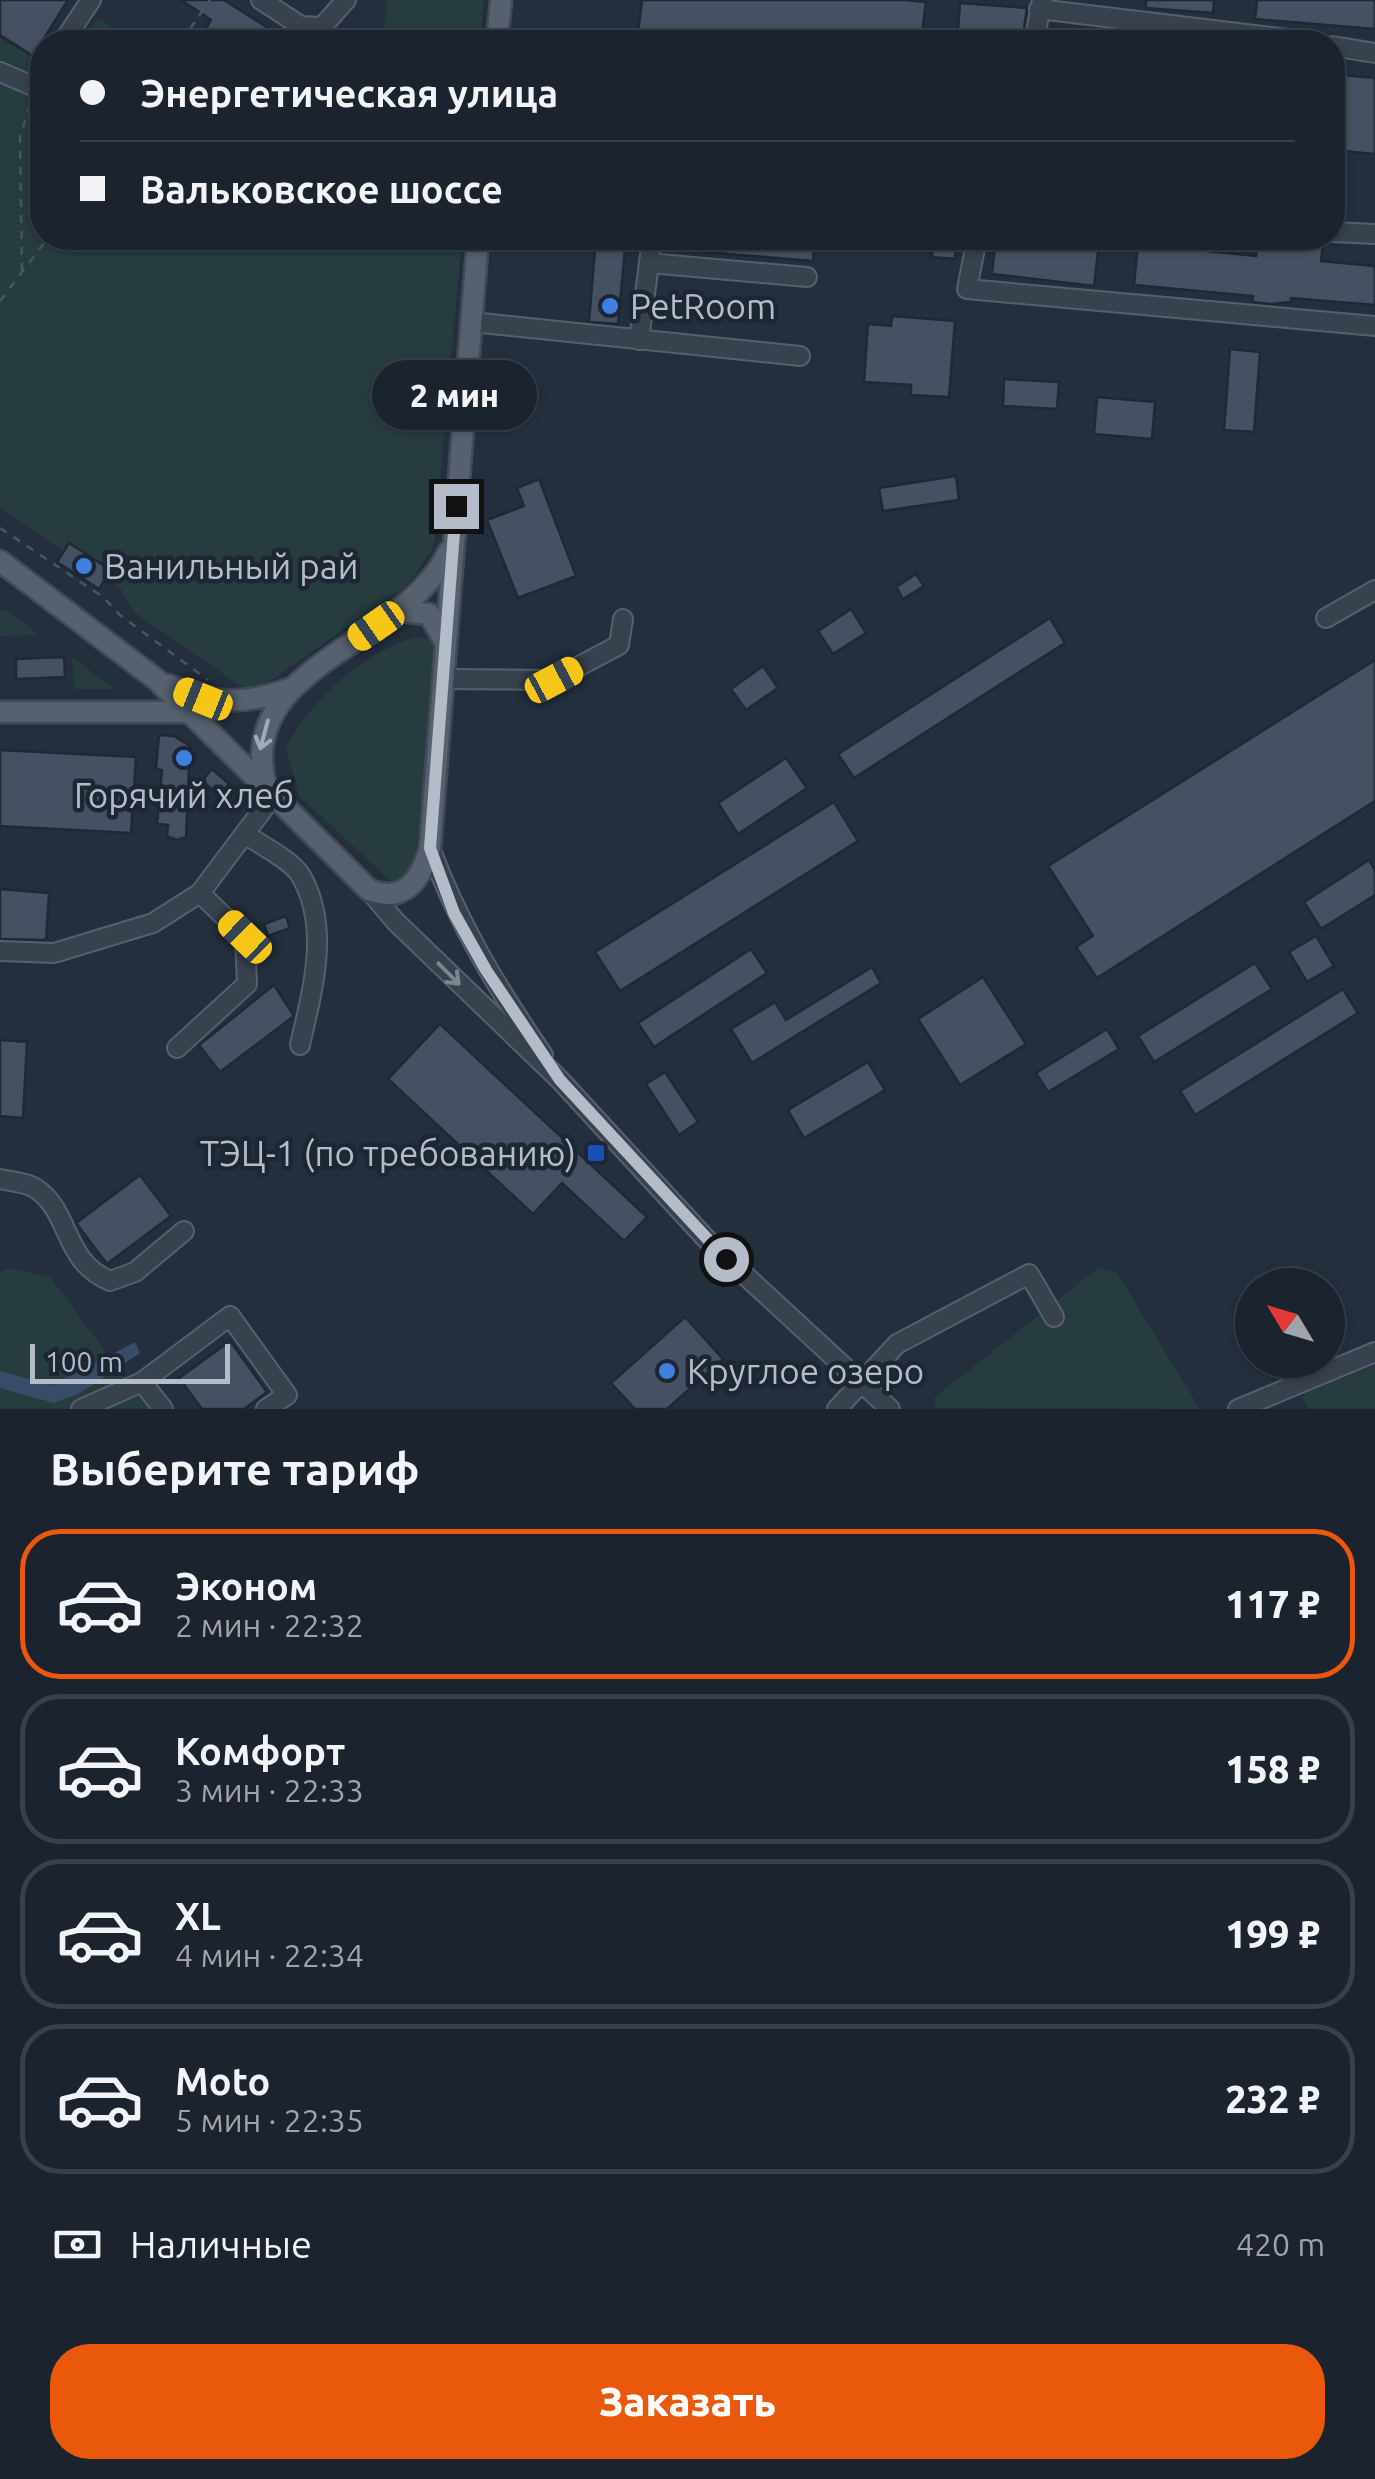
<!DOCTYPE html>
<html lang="ru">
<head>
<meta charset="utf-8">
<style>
	body { margin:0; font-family:Ubuntu,sans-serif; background:#242b36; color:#f1f3f6; height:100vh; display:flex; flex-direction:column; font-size:38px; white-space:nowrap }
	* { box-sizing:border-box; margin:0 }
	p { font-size:32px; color:#a0a4aa }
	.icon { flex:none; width:55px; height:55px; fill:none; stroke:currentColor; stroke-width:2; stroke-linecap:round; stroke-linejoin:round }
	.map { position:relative; height:1409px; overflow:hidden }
	.side { display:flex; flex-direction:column; background:#1b232e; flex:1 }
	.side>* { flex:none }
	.top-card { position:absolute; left:30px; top:30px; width:1315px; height:220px; border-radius:40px; box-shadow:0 2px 8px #0004,0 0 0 2px #39404a; display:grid; align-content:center; height:220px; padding:0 50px; background:#1b232e }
	.needle { width:65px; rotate:308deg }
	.controls { position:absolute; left:1235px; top:1268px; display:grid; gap:20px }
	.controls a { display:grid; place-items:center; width:110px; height:110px; border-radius:50%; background:#1b232e; box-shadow:0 2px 8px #0004,0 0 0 2px #39404a; font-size:50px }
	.scale { position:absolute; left:30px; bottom:25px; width:200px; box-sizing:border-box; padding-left:10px; border:5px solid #b4bcc9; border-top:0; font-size:28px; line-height:35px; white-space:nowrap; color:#b4bcc9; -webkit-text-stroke:8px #1d2633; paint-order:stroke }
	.end { position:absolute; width:45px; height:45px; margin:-22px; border:12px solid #b4bcc9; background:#111; box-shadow:0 0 0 5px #111 }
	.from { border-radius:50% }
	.bubble { position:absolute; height:70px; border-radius:35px; background:#1b232e; box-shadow:0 2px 8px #0004,0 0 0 2px #39404a; font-size:32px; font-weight:800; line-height:70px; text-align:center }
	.car { position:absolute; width:30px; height:60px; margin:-30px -15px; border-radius:12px; box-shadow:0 0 8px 2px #0007; background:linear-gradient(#f5c518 24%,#345 0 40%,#f5c518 0 76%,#345 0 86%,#f5c518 0) }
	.top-card b { display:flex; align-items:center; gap:35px; height:95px; font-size:38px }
	.top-card b+b { border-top:2px solid #39404a }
	.top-card i { width:25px; height:25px; background:#f1f3f6 }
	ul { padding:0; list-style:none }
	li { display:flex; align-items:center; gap:30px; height:150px; margin:0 20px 15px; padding:0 30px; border:5px solid #39404a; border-radius:40px }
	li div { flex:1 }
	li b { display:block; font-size:38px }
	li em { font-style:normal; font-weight:800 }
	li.selected { border-color:#ea580c }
	li>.icon { width:90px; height:90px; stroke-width:1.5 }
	h2 { padding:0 50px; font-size:45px; line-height:120px }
	.pay { display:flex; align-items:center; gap:25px; height:110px; padding:0 50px; font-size:38px }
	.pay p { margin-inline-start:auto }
	.action { display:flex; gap:20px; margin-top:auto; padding:20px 50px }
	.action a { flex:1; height:115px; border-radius:40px; background:#ea580c; color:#fff; font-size:40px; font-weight:800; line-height:115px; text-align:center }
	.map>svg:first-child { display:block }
	.green { fill:#263c3f }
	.water { fill:#394c67 }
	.building { fill:#455162; stroke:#1f2835; stroke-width:2.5 }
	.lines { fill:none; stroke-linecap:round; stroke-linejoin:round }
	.minor-casing { stroke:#565f6c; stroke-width:22 }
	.major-casing { stroke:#414a57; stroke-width:25 }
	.path { stroke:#44595c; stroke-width:2.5; stroke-dasharray:8 8; stroke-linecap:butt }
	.minor { stroke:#38414e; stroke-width:18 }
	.major { stroke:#56606e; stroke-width:20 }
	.oneway { stroke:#a1aab7 }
	.oneway2 { stroke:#7c8592 }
	.route { stroke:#b4bcc9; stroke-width:12 }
	.shop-dot { fill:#3f7fe0; stroke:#1d2633; stroke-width:4 }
	.transit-dot { fill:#1a4fb4; stroke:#1d2633; stroke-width:4 }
	.labels { text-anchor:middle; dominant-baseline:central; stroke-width:9; stroke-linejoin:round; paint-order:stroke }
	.poi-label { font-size:35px; fill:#b4bcc9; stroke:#1d2633; text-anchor:start }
</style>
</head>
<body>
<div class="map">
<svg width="1375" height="1409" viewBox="0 0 1375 1409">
	<rect width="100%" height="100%" fill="#242f3e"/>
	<!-- green -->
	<g class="green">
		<path d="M386,0H484L480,42H384Z"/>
		<path d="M98,18L135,42H82Z"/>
		<path d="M0,38L42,63V238H462L434,546L409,584L264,685L245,689L134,612L120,588L0,509Z"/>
		<path d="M0,611H8L39,635L0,636Z"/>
		<path d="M417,637L430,639L438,654L415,859L401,880L391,881L299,796L286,748C312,699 362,652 417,637Z"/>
		<path d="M72,657L114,689H74Z"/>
		<path d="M1099,1267L1117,1273L1200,1409L936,1408L934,1398Z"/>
		<path d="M8,1268L50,1277L148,1409H0V1272Z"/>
		<path d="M1375,1365V1409H1309L1302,1398L1305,1393Z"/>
	</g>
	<!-- water -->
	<path class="water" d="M135,1342L140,1353L80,1393L54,1403L0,1388V1371L52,1385Z"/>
	<!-- building -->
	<g class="building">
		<path d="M0,0H68L33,56L0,35Z"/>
		<path d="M181,0H224L290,42H220L204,32L211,20Z"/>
		<path d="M642,0H904L926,2L921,42H637Z"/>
		<path d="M1146,0H1214L1213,13L1146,8Z"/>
		<path d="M1257,0H1375V29L1255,19Z"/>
		<path d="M960,3L1027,8L1022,42H957Z"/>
		<path d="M1056,30L1104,35V42H1055Z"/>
		<path d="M1332,74L1375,78V154L1332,150Z"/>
		<path d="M596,238H626L618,324L589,322Z"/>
		<path d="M671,238H815L813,261L670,249Z"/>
		<path d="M934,238H957L955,259L932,257Z"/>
		<path d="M996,238L1099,243L1094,286L992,274Z"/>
		<path d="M1258,238L1323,244L1321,261L1375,266V305L1291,298V302L1271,304L1252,302L1253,296L1134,285L1138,244L1256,256Z"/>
		<path d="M892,316L955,321L949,397L911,395V385L864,382L868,324L891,326Z"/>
		<path d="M1230,349L1260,352L1254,432L1224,430Z"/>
		<path d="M1004,379L1059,382L1057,409L1003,406Z"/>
		<path d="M1097,397L1155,402L1152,439L1094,434Z"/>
		<path d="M956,476L959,500L883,511L879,488Z"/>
		<path d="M539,479L576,576L518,598L487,520L524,506L517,488Z"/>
		<path d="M69,543L111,570L99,589L57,562Z"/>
		<path d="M916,574L924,586L903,599L896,587Z"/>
		<path d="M851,609L866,633L833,654L818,631Z"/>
		<path d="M1050,618L1065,643L854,778L838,754Z"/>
		<path d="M64,657L65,677L16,679V659Z"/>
		<path d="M1375,660V801L1097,978L1076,947L1093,936L1048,866Z"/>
		<path d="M763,666L778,688L746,710L731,689Z"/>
		<path d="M159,735L174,736L190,746L186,837L177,840L167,836L168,825L157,824L162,770L156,769Z"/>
		<path d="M0,750L136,757L131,833L0,826Z"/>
		<path d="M786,758L807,788L738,834L718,803Z"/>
		<path d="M212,769L229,784L219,795L202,781Z"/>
		<path d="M834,802L858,841L620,991L595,952Z"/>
		<path d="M1369,860L1375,870V895L1321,929L1304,902Z"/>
		<path d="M0,889L49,893L46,940L0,939Z"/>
		<path d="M286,916L290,928L268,936L264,924Z"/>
		<path d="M1316,936L1334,966L1307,982L1289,952Z"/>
		<path d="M751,949L767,973L654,1047L638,1023Z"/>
		<path d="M1255,963L1272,989L1154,1062L1138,1036Z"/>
		<path d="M872,967L881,983L752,1063L731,1029L775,1002L786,1020Z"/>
		<path d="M983,977L1026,1044L960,1085L918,1019Z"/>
		<path d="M274,985L294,1016L220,1072L199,1045Z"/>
		<path d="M1343,989L1358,1013L1195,1115L1180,1091Z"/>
		<path d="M440,1024L647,1217L624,1241L562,1183L533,1214L388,1079Z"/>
		<path d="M1107,1029L1119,1049L1048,1092L1036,1073Z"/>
		<path d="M0,1040L27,1042L23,1118L0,1116Z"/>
		<path d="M868,1062L885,1090L804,1138L788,1110Z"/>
		<path d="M665,1072L698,1122L679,1135L646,1084Z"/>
		<path d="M140,1175L171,1216L107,1264L76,1223Z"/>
		<path d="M685,1317L723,1359L667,1409H635L611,1383Z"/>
		<path d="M230,1341L267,1392L244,1409H202L179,1378Z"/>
	</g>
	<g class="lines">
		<defs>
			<g id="minor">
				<path d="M261,0L301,26L322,27L346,0"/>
				<path d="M1039,9L1313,42"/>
				<path d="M63,42L91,0"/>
				<path d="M1034,42L1042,0"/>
				<path d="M1332,46L1375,53"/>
				<path d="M0,72L35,87L42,75"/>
				<path d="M1332,232L1375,234"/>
				<path d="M977,238L967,289L1375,326"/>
				<path d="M649,263L652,238"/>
				<path d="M472,322L800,356"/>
				<path d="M639,340L649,263L807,277"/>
				<path d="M1326,618L1375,590"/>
				<path d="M443,679L553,680L619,645L623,619"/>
				<path d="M245,834C260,845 292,860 301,876C331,928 312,991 300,1045"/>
				<path d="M430,848C459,925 497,988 543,1055"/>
				<path d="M369,890L395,921L560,1080L709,1242L890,1409"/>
				<path d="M0,951L54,953L153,923L200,893L273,796"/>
				<path d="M177,1048L247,984L245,937L200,893"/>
				<path d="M0,1179C12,1182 28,1182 38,1190C71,1214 63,1261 110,1281L135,1272L184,1231"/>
				<path d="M142,1382L163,1409"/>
				<path d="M81,1409L142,1382L230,1316L287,1395L266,1409"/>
				<path d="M837,1409L897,1344L1029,1274L1054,1317"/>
				<path d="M1238,1409L1375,1352"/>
			</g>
			<g id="major">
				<path d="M497,42L501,0"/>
				<path d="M0,561L157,680L369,890C405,904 421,879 430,848L478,238"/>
				<path d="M399,611L429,614L444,640"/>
				<path d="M168,685C213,703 243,706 289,689"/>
				<path d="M0,712H189"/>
				<path d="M266,787C234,663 403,648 449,551"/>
			</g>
		</defs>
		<!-- minor casing -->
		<use href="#minor" class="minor-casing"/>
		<!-- major casing -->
		<use href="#major" class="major-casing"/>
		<!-- path -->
		<g class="path">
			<path d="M187,37L197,42"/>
			<path d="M181,42L210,0"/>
			<path d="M22,271L20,138L31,100"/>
			<path d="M0,301L48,238"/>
			<path d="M0,528L103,597L120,615L208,680"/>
		</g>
		<!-- minor -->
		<use href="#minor" class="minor"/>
		<!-- major -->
		<use href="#major" class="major"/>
	</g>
	<!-- one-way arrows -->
	<defs><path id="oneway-shaft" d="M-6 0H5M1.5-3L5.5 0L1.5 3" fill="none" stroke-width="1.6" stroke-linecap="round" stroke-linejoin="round" transform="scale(2.5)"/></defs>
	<use class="oneway" href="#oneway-shaft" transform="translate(264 735) rotate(105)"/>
	<use class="oneway2" href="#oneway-shaft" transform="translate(449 974) rotate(45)"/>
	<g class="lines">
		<!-- route -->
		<path class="route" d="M456,506L430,848L454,913L486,970L560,1080L726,1259"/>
	</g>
	<!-- markers -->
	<g class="shop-dot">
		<circle cx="610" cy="306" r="10"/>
		<circle cx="84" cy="566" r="10"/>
		<circle cx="184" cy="758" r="10"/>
		<circle cx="667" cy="1371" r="10"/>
	</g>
	<rect class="transit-dot" x="586" y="1143" width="20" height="20" rx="5"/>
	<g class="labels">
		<!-- poi labels -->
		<g class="poi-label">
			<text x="630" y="306">PetRoom</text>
			<text x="104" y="566">Ванильный рай</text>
			<text x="184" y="795" text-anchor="middle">Горячий хлеб</text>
			<text x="576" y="1153" text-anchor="end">ТЭЦ-1 (по требованию)</text>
			<text x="687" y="1371">Круглое озеро</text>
		</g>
	</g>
</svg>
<div class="controls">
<a><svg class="needle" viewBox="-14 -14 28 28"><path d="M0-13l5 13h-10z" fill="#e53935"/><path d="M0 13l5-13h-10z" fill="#a0a4aa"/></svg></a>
</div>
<div class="scale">100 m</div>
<i class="end from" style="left:726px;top:1259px"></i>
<i class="end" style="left:456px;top:506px"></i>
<div class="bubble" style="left:372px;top:360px;width:165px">2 мин</div>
<i class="car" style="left:376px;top:626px;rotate:235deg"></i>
<i class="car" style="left:554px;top:680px;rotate:62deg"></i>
<i class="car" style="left:203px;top:699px;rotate:292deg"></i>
<i class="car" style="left:245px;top:937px;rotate:314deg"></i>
<div class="top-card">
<b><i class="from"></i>Энергетическая улица</b>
<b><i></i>Вальковское шоссе</b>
</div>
</div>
<section class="side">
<h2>Выберите тариф</h2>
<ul>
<li class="selected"><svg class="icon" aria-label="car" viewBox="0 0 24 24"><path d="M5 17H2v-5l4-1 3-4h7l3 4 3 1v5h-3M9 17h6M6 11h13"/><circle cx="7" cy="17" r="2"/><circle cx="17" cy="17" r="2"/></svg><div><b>Эконом</b><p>2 мин · 22:32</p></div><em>117 ₽</em></li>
<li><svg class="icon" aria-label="car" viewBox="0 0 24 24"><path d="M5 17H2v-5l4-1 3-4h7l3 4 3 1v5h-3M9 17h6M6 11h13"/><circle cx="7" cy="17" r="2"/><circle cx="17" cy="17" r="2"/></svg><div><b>Комфорт</b><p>3 мин · 22:33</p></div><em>158 ₽</em></li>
<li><svg class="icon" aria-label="car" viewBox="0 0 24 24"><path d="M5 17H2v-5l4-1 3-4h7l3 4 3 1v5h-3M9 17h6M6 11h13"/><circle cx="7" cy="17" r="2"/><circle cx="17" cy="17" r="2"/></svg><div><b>XL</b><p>4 мин · 22:34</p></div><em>199 ₽</em></li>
<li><svg class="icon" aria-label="car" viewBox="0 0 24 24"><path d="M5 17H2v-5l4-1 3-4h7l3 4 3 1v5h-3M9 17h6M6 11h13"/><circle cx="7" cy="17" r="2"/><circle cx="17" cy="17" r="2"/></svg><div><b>Moto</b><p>5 мин · 22:35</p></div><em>232 ₽</em></li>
</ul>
<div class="pay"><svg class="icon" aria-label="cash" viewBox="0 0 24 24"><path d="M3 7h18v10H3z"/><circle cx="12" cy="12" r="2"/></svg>Наличные<p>420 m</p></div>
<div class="action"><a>Заказать</a></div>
</section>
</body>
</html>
